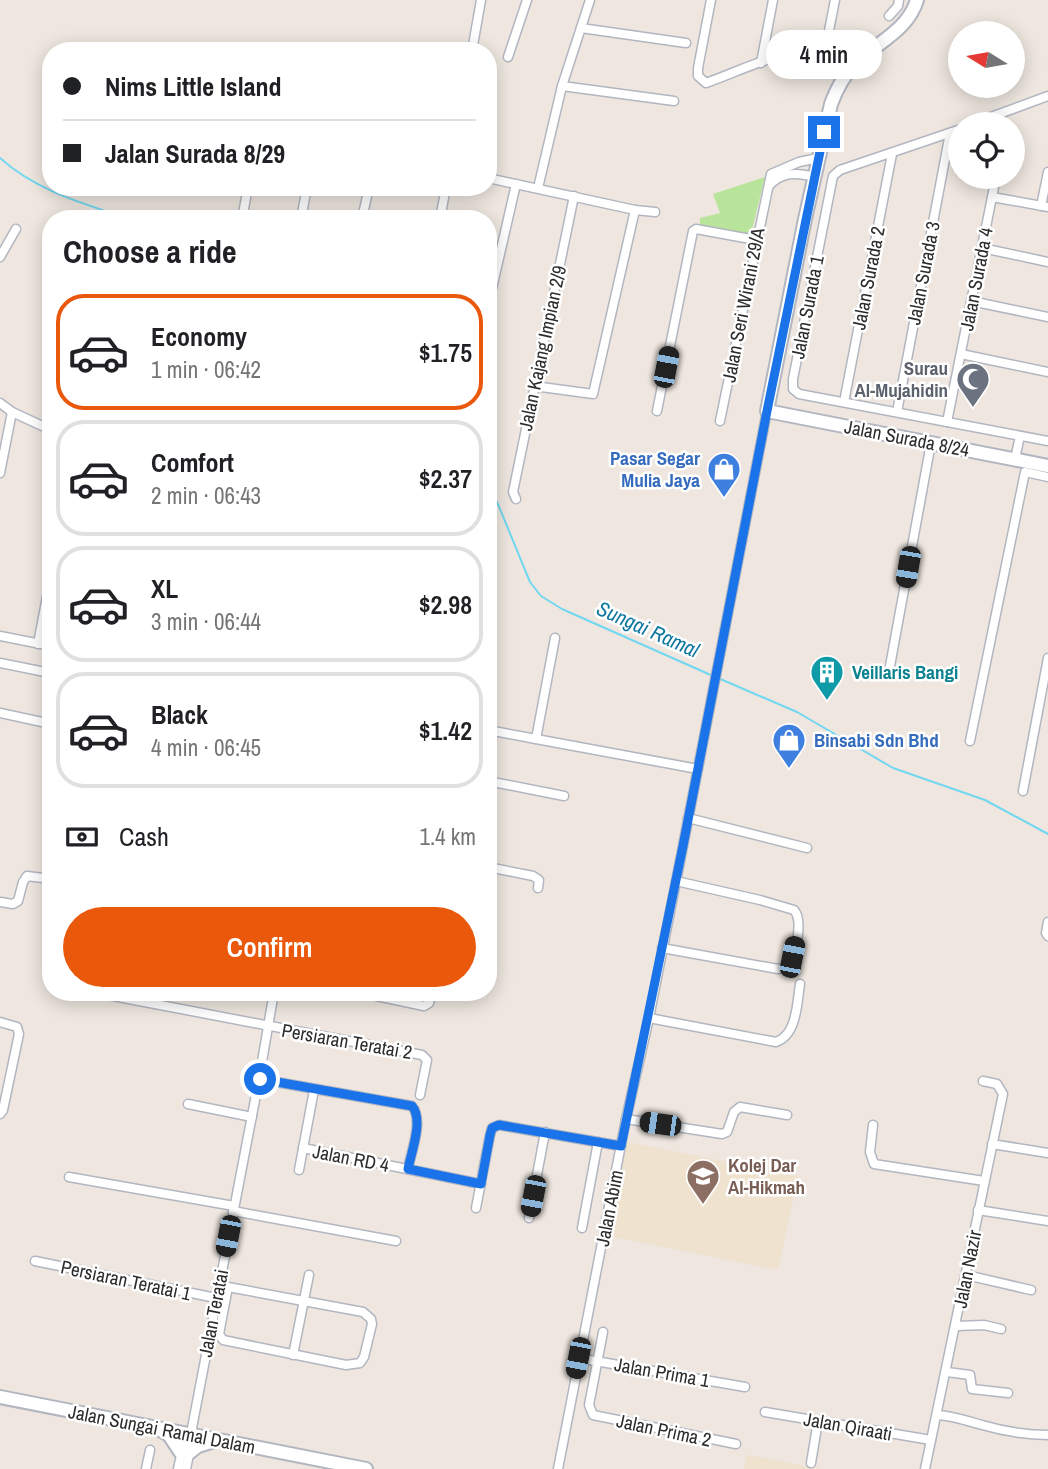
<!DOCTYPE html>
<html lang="en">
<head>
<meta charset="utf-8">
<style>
	body { margin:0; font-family:"Archivo Narrow",sans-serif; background:#f6f6f6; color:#202124; height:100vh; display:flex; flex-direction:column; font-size:26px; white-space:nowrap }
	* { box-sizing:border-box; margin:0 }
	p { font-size:23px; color:#757577 }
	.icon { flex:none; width:38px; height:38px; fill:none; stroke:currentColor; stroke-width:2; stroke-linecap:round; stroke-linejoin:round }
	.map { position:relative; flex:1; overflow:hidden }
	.drawer { position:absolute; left:42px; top:210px; width:455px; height:791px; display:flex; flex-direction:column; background:#fff; border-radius:28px; box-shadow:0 4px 18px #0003 }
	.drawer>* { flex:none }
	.top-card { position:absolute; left:42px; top:42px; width:455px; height:154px; border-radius:28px; box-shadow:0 4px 18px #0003; display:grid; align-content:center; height:154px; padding:0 21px; background:#fff }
	.needle { width:46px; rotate:281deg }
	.buttons { position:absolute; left:948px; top:21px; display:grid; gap:14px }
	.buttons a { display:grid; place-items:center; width:77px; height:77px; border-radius:50%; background:#fff; box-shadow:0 4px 18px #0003; font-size:35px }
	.end { position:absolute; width:32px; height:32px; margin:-16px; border:9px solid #1a73e8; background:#fff; box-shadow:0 0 0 4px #fff }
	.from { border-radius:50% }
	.bubble { position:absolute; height:49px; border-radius:24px; background:#fff; box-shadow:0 4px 18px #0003; font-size:23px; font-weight:600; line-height:49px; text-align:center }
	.car { position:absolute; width:21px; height:42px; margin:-21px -10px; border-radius:9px; box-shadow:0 0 5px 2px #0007; background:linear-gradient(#222 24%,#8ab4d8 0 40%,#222 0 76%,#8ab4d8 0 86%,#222 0) }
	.top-card b { display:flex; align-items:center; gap:24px; height:66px; font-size:26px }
	.top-card b+b { border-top:2px solid #e0e0e0 }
	.top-card i { width:18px; height:18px; background:#202124 }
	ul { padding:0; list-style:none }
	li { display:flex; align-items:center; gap:21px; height:116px; margin:0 14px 10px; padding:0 7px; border:4px solid #e0e0e0; border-radius:28px }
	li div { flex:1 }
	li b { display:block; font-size:26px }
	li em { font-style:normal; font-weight:600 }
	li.on { border-color:#ea580c }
	li>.icon { width:63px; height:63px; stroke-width:1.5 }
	h2 { padding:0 21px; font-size:32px; line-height:84px }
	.pay { display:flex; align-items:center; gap:18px; height:77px; padding:0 21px; font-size:26px }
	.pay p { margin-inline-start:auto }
	.button { display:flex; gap:14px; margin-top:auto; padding:14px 21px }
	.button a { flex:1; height:80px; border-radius:42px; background:#ea580c; color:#fff; font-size:28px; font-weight:600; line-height:80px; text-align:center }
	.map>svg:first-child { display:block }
	.education { fill:#efe2ce }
	.green { fill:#b9e49b }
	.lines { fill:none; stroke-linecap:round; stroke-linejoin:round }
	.stream { stroke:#72d7f0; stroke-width:2 }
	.street-casing { stroke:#b2b6c0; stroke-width:11 }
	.secondary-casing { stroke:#b2b6c0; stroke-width:16 }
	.street { stroke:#fff; stroke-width:8 }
	.secondary { stroke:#fff; stroke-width:12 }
	.route { stroke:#1a73e8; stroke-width:9 }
	.labels { text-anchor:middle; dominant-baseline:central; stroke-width:5; stroke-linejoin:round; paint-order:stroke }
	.street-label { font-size:19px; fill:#2c2c2c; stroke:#fff }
	.worship-label { font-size:19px; font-weight:bold; fill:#5b616d; stroke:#fff; text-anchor:end }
	.shop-label { font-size:19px; font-weight:bold; fill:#366cbe; stroke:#fff; text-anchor:end }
	.culture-label { font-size:19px; font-weight:bold; fill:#0d838f; stroke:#fff; text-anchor:start }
	.education-label { font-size:19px; font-weight:bold; fill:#785e54; stroke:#fff; text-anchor:start }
	.water-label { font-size:21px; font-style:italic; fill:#0d779f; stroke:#fff }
</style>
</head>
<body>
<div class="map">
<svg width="1048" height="1469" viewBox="0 0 1048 1469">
	<rect width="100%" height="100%" fill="#eee6df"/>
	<!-- education -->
	<g class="education">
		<path d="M627,1142L798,1176L778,1270L610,1236Z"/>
		<path d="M747,1455L821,1469H744Z"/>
	</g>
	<!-- green -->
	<path class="green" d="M765,177L751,234L700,226V218L720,213L713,194Z"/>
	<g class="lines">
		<!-- stream -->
		<g class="stream">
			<path d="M0,158C36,191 85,204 130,219"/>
			<path d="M488,480L530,582L541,596L562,609L713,676"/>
			<path d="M718,678L797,712L893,768L985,800L1048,834"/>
		</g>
		<defs>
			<g id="street">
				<path d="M711,0L698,68V76L706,83C743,70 785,47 825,51"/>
				<path d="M889,16L898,6L899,0"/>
				<path d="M581,28L686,43"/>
				<path d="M472,51L481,0"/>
				<path d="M825,51L835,0"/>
				<path d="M825,51L848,72"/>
				<path d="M508,57L527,0"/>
				<path d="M761,63L773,0"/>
				<path d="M562,86L674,101"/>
				<path d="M972,124L1048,96"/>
				<path d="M961,129L840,170L833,176L793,379V389L799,394L1048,441"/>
				<path d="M488,178L635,210L655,212"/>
				<path d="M769,186C781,172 796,172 814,177"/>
				<path d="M538,188L562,86L590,0"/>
				<path d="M992,197L1048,207"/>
				<path d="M1041,206L1048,172"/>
				<path d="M242,219L248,187"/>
				<path d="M301,219L307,187"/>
				<path d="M362,219L369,187"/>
				<path d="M440,219L446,187"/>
				<path d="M982,248L1048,262"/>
				<path d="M0,257L16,229"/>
				<path d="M971,301L1048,317"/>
				<path d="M488,306L516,184"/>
				<path d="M961,354L1048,372"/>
				<path d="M534,386L593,394L635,210"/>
				<path d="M844,402L892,154"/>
				<path d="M0,403L12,412L51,430"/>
				<path d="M657,411L693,231L696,229L756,240"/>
				<path d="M897,412L950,133"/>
				<path d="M720,421L771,174L799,162L818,158"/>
				<path d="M947,422L996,177"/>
				<path d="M1015,459L1020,436"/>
				<path d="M0,473L12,412"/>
				<path d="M516,499L513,492L574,196"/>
				<path d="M0,636L51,646"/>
				<path d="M38,644L51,575"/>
				<path d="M0,663L50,673"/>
				<path d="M890,666L931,443"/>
				<path d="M0,713L42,722"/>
				<path d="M488,730L536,739L555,638"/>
				<path d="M536,739L698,769"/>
				<path d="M970,741L1025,472L1048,477"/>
				<path d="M488,781L564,796"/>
				<path d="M1023,791L1048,658"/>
				<path d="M688,818L807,848"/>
				<path d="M488,867L533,876L539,880L538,888"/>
				<path d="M0,902L13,904L18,901L23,882L27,876L51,879"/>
				<path d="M1048,922L1046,933L1048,936"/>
				<path d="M662,948L778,969L789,966C795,954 804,921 794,910L760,900L676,881"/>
				<path d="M92,992L422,1055L427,1060L420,1095"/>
				<path d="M358,992L424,1006L429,1003L432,992"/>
				<path d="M649,1018L776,1042C797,1035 797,1003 800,984"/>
				<path d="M0,1022L17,1027L19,1034L3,1110L0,1114"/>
				<path d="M259,1079L412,1106C424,1120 411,1152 408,1169"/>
				<path d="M188,1104L252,1117"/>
				<path d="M626,1119L722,1134L727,1132L734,1112L740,1107L787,1115"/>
				<path d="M873,1125L870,1152L874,1164L984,1181"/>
				<path d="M992,1144L1048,1153"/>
				<path d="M303,1148L481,1184"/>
				<path d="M299,1170L314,1090"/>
				<path d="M69,1177L234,1206"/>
				<path d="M476,1208L490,1135L492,1128L499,1125L621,1146"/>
				<path d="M978,1210L1048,1221"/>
				<path d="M233,1211L396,1241"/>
				<path d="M529,1218L545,1132"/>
				<path d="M582,1228L598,1142"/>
				<path d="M35,1261L216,1298"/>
				<path d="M966,1275L1031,1290"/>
				<path d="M218,1286L228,1287L363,1312L371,1319L372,1324L364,1357L360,1363L346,1365L223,1340L219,1334L228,1287"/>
				<path d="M956,1326L984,1325L1001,1329"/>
				<path d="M603,1332L589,1405L593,1415L736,1444"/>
				<path d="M293,1355L309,1275"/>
				<path d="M578,1358L745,1387"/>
				<path d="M947,1372L970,1375L972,1389L1008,1393"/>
				<path d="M765,1412L931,1440"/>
				<path d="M938,1415C954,1416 967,1421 982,1425C1003,1431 1026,1435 1048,1435"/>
				<path d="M811,1463L818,1421"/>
				<path d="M146,1469L150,1450"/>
				<path d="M178,1469L186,1432"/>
				<path d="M186,1469L193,1435L192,1428L259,1079L274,992"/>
				<path d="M558,1469L626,1119L649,1018L683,846L767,411"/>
				<path d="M925,1469L1003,1094L997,1084L983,1081"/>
			</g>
			<g id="secondary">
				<path d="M917,0C908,30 878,42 857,62C844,74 837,88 831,104L805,219L767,411L1048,466"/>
				<path d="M0,1397L366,1469"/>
				<path d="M160,1430L169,1435L181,1453"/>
				<path d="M189,1453L198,1446L217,1440"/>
			</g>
		</defs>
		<!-- street casing -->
		<use href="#street" class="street-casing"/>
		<!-- secondary casing -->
		<use href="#secondary" class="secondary-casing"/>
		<!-- street -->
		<use href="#street" class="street"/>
		<!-- secondary -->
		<use href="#secondary" class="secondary"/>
	</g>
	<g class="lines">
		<!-- route -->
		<path class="route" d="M260,1079L412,1106C424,1120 411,1153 408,1169L481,1184L490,1135L492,1128L499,1125L621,1146L683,846L767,411L824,132"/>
	</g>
	<!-- icons -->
	<defs>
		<symbol id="mosque-pin" viewBox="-11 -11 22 30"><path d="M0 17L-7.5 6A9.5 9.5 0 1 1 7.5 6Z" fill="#6b7280" stroke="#fff"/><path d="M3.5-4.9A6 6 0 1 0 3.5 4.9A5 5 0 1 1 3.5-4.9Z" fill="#fff"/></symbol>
		<symbol id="shop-pin" viewBox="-11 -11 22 30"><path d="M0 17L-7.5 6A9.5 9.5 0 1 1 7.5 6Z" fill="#3f7fe0" stroke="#fff"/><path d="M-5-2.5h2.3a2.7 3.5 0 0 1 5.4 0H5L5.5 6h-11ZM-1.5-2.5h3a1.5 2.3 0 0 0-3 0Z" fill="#fff"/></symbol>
		<symbol id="building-pin" viewBox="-11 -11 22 30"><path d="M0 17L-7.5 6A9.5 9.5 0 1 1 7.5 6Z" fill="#0f9aa8" stroke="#fff"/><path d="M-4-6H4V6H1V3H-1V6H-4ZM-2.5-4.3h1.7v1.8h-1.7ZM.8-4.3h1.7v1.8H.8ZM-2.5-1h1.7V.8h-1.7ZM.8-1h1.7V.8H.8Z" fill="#fff"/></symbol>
		<symbol id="university-pin" viewBox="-11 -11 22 30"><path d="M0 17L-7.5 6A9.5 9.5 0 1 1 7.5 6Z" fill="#8d6e63" stroke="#fff"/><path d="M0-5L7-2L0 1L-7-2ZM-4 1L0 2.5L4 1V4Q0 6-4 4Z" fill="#fff"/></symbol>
	</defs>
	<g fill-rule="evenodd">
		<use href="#mosque-pin" x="954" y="360" width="38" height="52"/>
		<use href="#shop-pin" x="705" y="450" width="38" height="52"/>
		<use href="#building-pin" x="808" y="653" width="38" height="52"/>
		<use href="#shop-pin" x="770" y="721" width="38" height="52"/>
		<use href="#university-pin" x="684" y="1157" width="38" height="52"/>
	</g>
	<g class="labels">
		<!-- street labels -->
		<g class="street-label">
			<text transform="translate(923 273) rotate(-79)">Jalan Surada 3</text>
			<text transform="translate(868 278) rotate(-79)">Jalan Surada 2</text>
			<text transform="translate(976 279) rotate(-79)">Jalan Surada 4</text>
			<text transform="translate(743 305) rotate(-79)">Jalan Seri Wirani 29/A</text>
			<text transform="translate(807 307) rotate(-79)">Jalan Surada 1</text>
			<text transform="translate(542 348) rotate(-78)">Jalan Kajang Impian 2/9</text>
			<text transform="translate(907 438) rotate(11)">Jalan Surada 8/24</text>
			<text transform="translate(347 1041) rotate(10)">Persiaran Teratai 2</text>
			<text transform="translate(351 1158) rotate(11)">Jalan RD 4</text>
			<text transform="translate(609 1208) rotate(-79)">Jalan Abim</text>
			<text transform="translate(967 1269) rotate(-79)">Jalan Nazir</text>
			<text transform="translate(126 1280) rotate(12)">Persiaran Teratai 1</text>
			<text transform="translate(213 1313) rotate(-79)">Jalan Teratai</text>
			<text transform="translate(662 1372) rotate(10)">Jalan Prima 1</text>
			<text transform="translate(848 1426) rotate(10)">Jalan Qiraati</text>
			<text transform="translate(162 1429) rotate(11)">Jalan Sungai Ramal Dalam</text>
			<text transform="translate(664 1430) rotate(12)">Jalan Prima 2</text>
		</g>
		<!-- worship labels -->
		<g class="worship-label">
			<text x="948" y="368">Surau<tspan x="948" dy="22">Al-Mujahidin</tspan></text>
		</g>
		<!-- shop labels -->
		<g class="shop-label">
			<text x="700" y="458">Pasar Segar<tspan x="700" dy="22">Mulia Jaya</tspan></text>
			<text x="814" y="740" text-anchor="start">Binsabi Sdn Bhd</text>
		</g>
		<!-- culture labels -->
		<g class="culture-label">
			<text x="852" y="672">Veillaris Bangi</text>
		</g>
		<!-- education labels -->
		<g class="education-label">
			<text x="728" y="1165">Kolej Dar<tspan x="728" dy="22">Al-Hikmah</tspan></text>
		</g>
		<!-- water labels -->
		<g class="water-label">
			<text transform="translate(648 629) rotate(24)">Sungai Ramal</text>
		</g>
	</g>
</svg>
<div class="buttons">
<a><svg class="needle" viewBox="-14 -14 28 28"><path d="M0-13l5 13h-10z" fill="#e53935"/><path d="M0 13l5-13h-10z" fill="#757577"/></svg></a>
<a><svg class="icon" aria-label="locate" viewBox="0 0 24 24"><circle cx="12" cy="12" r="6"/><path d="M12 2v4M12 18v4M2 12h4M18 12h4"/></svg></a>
</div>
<i class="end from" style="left:260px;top:1079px"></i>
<i class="end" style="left:824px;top:132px"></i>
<div class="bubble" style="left:766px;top:30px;width:116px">4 min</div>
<i class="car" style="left:666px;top:367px;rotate:11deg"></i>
<i class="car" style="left:908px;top:567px;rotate:190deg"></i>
<i class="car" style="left:792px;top:957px;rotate:11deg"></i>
<i class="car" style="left:660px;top:1124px;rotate:278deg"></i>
<i class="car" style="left:533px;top:1196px;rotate:191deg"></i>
<i class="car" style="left:228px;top:1236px;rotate:191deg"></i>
<i class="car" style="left:578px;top:1358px;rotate:191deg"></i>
<div class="top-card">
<b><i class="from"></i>Nims Little Island</b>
<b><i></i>Jalan Surada 8/29</b>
</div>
<section class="drawer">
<h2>Choose a ride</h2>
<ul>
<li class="on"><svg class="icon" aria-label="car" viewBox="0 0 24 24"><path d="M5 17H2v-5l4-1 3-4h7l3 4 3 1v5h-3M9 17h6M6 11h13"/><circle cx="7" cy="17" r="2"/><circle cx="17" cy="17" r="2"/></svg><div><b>Economy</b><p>1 min · 06:42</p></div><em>$1.75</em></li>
<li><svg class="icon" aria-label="car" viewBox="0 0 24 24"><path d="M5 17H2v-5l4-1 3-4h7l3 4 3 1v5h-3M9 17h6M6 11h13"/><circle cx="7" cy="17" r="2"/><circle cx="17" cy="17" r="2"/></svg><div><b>Comfort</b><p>2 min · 06:43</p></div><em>$2.37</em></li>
<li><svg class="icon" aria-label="car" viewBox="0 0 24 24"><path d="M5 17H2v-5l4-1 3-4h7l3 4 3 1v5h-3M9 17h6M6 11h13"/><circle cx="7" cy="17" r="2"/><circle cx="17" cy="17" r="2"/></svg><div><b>XL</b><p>3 min · 06:44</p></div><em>$2.98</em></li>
<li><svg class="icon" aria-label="car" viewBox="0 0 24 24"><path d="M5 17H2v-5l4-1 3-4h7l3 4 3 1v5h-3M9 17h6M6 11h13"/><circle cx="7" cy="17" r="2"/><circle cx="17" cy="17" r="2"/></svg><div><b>Black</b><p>4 min · 06:45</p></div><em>$1.42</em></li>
</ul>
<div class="pay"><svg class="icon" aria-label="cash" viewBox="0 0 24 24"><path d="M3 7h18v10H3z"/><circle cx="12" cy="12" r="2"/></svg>Cash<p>1.4 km</p></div>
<div class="button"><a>Confirm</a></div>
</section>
</div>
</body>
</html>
